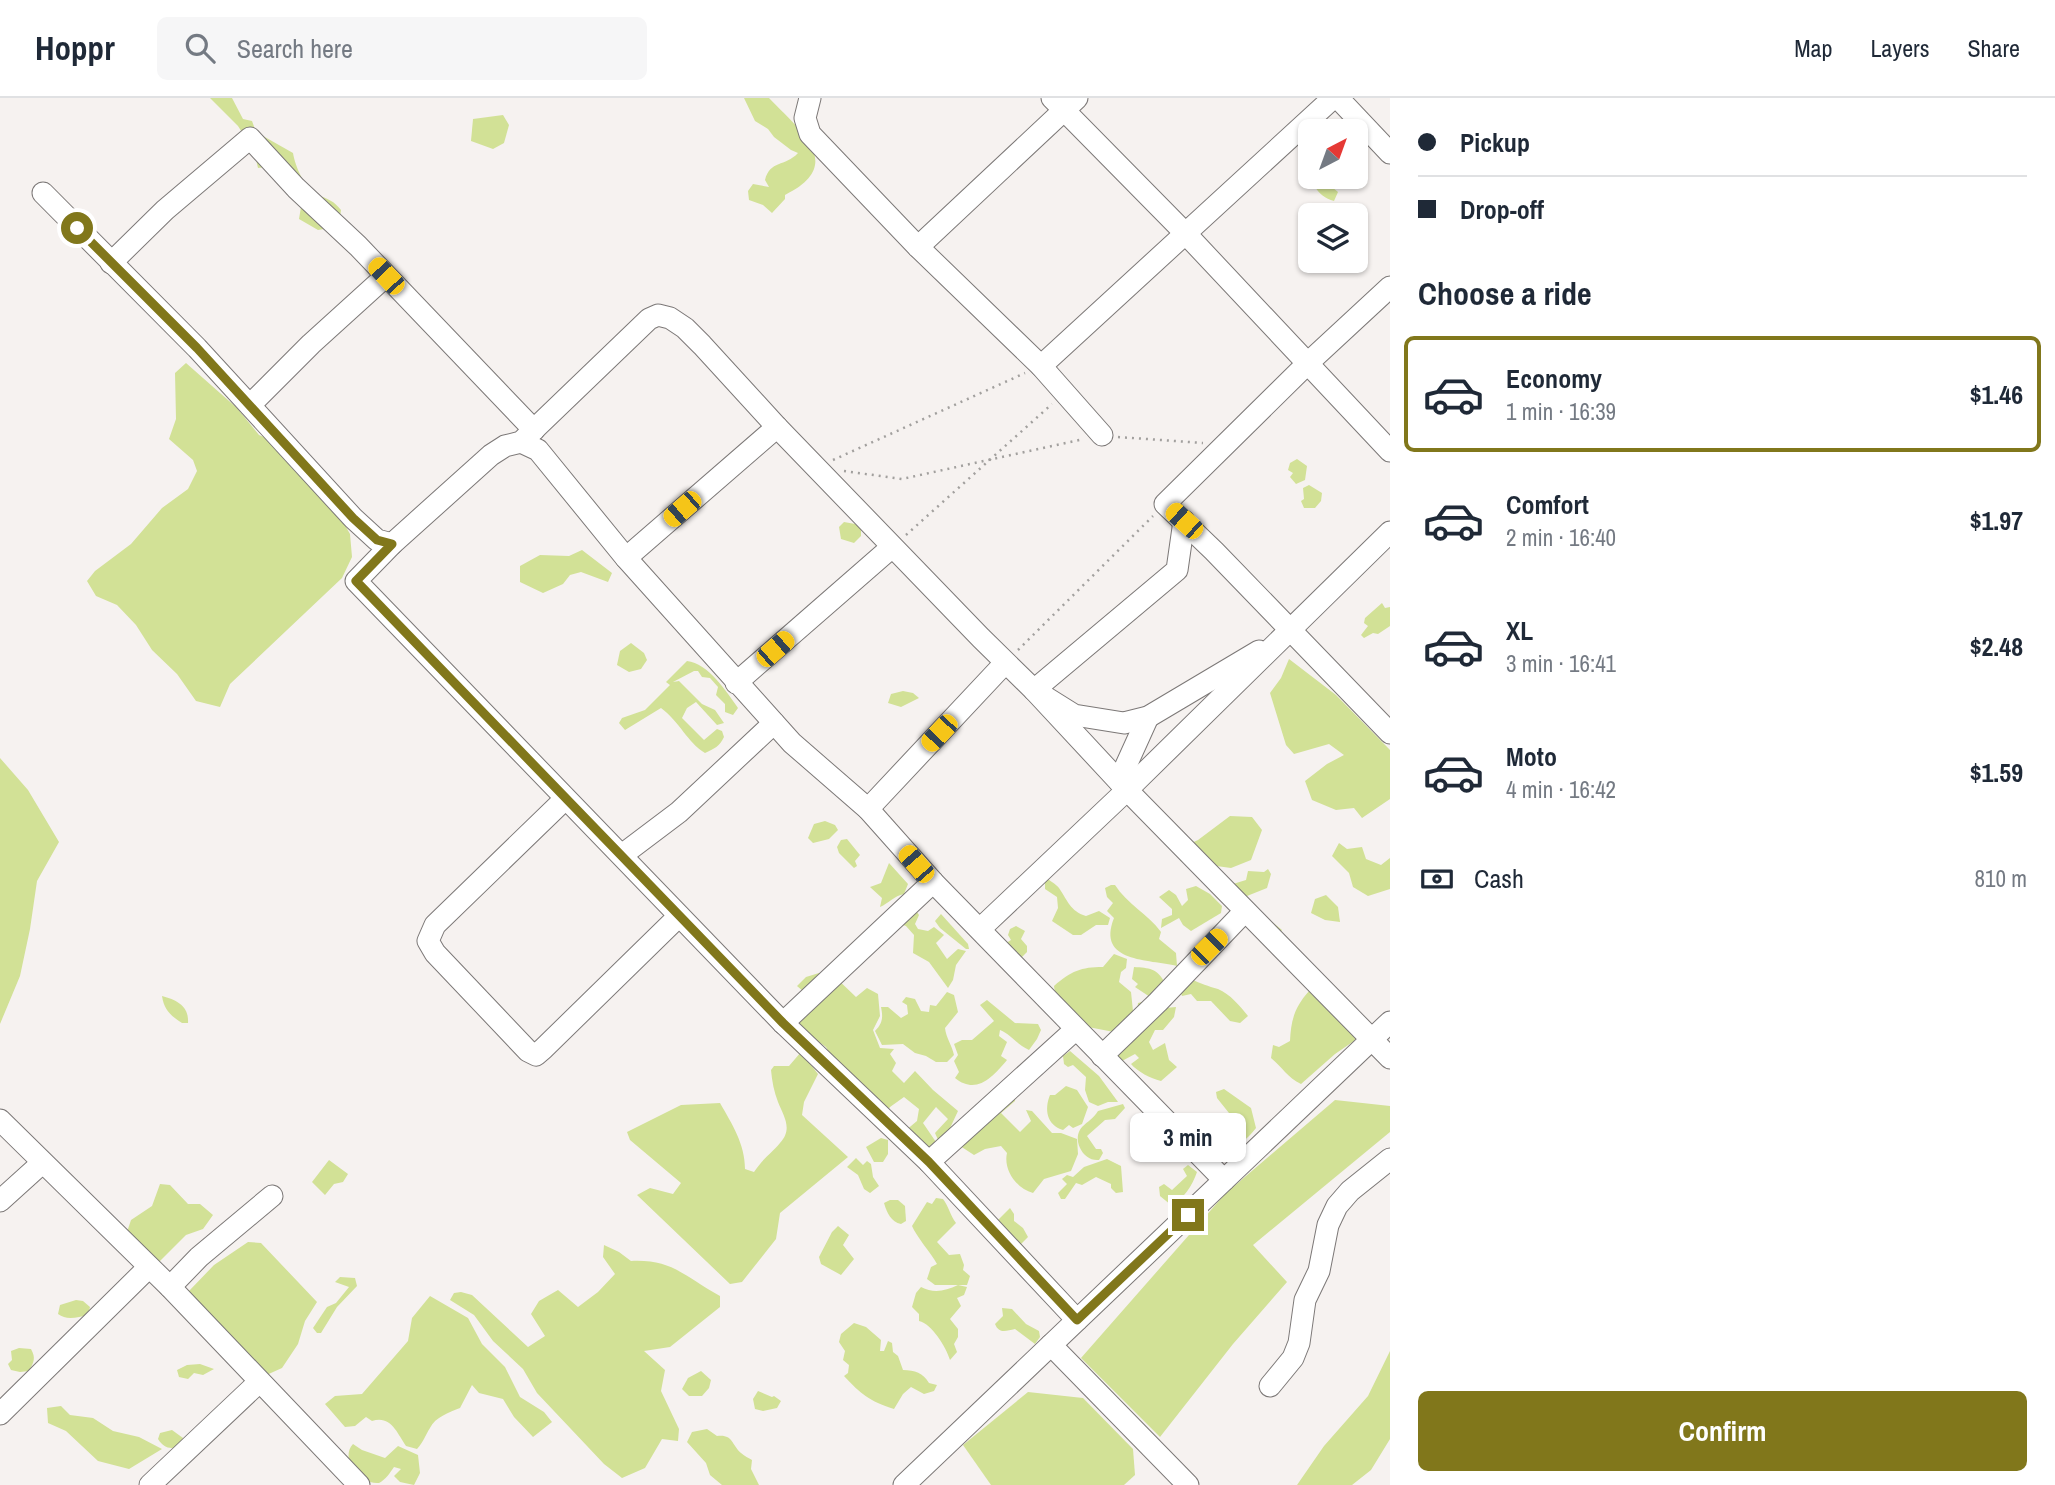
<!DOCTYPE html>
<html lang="en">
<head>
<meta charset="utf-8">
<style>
	body { margin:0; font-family:"Archivo Narrow",sans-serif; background:#f6f6f7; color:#1f2937; height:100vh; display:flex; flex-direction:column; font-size:26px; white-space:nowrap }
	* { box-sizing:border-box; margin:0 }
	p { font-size:23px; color:#747a83 }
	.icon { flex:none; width:38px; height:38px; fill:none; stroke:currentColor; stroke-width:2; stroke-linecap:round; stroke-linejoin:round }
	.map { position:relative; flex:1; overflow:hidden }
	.panel { display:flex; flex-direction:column; background:#fff; width:665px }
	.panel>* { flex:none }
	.top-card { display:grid; align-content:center; height:154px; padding:0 28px; background:#fff }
	.needle { width:46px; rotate:41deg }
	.tools { position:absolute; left:1298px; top:21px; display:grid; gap:14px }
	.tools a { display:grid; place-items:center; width:70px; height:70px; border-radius:10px; background:#fff; box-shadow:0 2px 5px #0004; font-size:35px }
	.end { position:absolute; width:32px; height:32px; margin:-16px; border:9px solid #81771b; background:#fff; box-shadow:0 0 0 4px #fff }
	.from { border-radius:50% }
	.bubble { position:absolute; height:49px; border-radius:10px; background:#fff; box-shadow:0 2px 5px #0004; font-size:23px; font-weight:700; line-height:49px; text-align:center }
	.car { position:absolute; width:21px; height:42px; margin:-21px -10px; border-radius:9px; box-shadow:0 0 5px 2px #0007; background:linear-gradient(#f5c518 24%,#345 0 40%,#f5c518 0 76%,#345 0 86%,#f5c518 0) }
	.top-card b { display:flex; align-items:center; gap:24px; height:66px; font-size:26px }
	.top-card b+b { border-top:2px solid #e0e1e3 }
	.top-card i { width:18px; height:18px; background:#1f2937 }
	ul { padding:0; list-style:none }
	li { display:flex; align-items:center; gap:21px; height:116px; margin:0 14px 10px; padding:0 14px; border:4px solid transparent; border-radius:10px }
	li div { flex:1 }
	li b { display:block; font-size:26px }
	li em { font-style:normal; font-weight:700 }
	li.on { border-color:#81771b }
	li>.icon { width:63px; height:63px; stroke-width:1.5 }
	h2 { padding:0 28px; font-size:32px; line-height:84px }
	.pay { display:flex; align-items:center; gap:18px; height:77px; padding:0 28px; font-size:26px }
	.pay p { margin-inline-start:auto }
	.button { display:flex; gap:14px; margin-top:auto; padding:14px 28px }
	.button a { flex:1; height:80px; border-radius:10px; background:#81771b; color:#fff; font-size:28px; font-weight:700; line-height:80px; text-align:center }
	header { display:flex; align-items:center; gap:42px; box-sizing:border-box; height:98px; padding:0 35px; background:#fff; border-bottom:2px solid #e0e1e3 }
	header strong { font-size:33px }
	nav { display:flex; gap:38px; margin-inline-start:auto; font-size:24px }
	.search { width:490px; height:63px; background:#f6f6f7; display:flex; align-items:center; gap:18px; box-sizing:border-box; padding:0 24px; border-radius:10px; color:#747a83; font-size:26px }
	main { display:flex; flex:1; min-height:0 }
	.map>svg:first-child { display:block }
	.green { fill:#d2e196 }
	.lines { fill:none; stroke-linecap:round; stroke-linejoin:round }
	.minor-casing { stroke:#7c7877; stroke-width:23 }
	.path { stroke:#a2a09e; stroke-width:2.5; stroke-dasharray:2 5; stroke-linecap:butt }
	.minor { stroke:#fff; stroke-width:21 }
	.route { stroke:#81771b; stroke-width:9 }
</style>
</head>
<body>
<header>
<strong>Hoppr</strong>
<div class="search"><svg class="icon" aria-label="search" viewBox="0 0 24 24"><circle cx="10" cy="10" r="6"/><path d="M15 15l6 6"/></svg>Search here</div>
<nav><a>Map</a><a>Layers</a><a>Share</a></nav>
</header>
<main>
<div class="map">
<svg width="1390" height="1387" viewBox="0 0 1390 1387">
	<rect width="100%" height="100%" fill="#f6f2f0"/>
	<!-- green -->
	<g class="green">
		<path d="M210,0H232L243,21L252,23L256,34L293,55C295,68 305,92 318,97C328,101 334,103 341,112L340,119L330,130L318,132L299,121L301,109L273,68L258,70L254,53L238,28Z"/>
		<path d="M744,0H769C798,31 848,66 785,97V101L772,115L763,107L749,102L748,93L753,86L769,89L765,82C770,62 785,69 798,55L791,52L774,39L768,31L755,23Z"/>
		<path d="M503,17L509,27L504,45L493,51L471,43L473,21Z"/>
		<path d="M1311,65V79H1327V85L1338,94L1334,103C1317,99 1307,80 1311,65Z"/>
		<path d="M186,265L237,310L259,337L276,344L291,369L305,379L338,415L350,436L352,459L342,480L230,586L220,609L196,603L177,576L152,552L136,527L117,507L96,498L87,483L95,473L131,446L162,410L188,391L197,373L193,362L169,341L176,321L175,275Z"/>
		<path d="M1297,361L1307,368L1305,382L1296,386L1290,379L1293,375L1288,372L1290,365Z"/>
		<path d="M1309,387L1322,395L1321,403L1315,410H1304L1301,403L1304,401L1303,390Z"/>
		<path d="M844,424L855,426L861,430V438L854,445L841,441L839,429Z"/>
		<path d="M582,452L612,475L608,484L581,474L570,477L563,486L543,495L520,484V468L540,457L569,458Z"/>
		<path d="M1382,505L1385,510L1390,509V528L1378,536L1373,535L1364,540L1361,537L1368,528L1364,525L1365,520Z"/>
		<path d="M631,545L644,555L647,562L641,571L629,574L617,567L620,553Z"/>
		<path d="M1289,561L1336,597L1390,652V701L1362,720L1354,710L1336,712L1312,702L1305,683L1327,666L1344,657L1329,646L1294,656L1286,647L1270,595L1281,580Z"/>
		<path d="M687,563C708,565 727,594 738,610L733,617L725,614V606L716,597L718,589L710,580L702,579L698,573H694L673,584L679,583L702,606L715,612L724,625L717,627L696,604L687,610L682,620L704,642L717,631L722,633L724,639C720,648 714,651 705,655C687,644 680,624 661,610L625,632L619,625L622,620L645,612L670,587L666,584Z"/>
		<path d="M903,593L913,595L919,600L901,609L888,605L891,596Z"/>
		<path d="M0,660L28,692L59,744L37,783L30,831L20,878L0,926Z"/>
		<path d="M1230,718L1252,719L1262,732L1251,762L1231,770L1180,763L1185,748L1198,742Z"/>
		<path d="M825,723L835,727L838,732L829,741L813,745L808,740L814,726Z"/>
		<path d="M847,741L860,757L855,763L857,768L854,770L839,755L837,749L841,742Z"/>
		<path d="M1339,745L1347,751L1362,749L1366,761L1381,767L1390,760V791L1368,798L1353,789L1349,775L1332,758Z"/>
		<path d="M889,765L908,786L904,796C894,798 889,805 880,809L882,800L870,789L881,785Z"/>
		<path d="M1268,771L1271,776L1267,790L1247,798L1249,805L1282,832L1275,840L1223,789L1246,782L1248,773L1264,774Z"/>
		<path d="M1045,779C1050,783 1056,786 1059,790C1068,803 1070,813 1086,818L1099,813L1110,820L1108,827H1096L1081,837H1073L1052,823L1058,810L1057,799L1045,791Z"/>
		<path d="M1111,787H1115C1127,806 1148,816 1161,834L1159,841L1176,855L1177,868C1149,861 1096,865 1114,820L1107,813L1113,805L1107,799L1105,790Z"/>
		<path d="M1196,788L1210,796L1222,808L1221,815L1191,833L1183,827L1179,820L1161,830L1162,821L1172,817V811L1159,799L1169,792L1176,797L1182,808L1188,802L1186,791Z"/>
		<path d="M1326,797L1338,809L1340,824L1325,822L1311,815L1315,801Z"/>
		<path d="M915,811L919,817L915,826L918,831L928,833L934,829L944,837L936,845L947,861L958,851L966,853L956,867L953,882L948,890L929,864L913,855L914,837L906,828L900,826Z"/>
		<path d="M941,816L968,846L969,851H966L940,830L935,823Z"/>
		<path d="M1016,828L1025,833L1021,841L1027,848V854L1019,862L1003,847L1011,842L1008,837L1010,831Z"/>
		<path d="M1114,856L1127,861L1126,870L1121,874L1119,884L1131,894L1133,913L1130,924L1114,934L1088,929L1056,902L1054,888C1071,873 1081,869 1103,869Z"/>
		<path d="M1134,869C1149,870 1157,870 1165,885L1153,901L1135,889L1138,886L1132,881Z"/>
		<path d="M819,875L833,877L856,899L867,890L878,896L880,918L873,932L880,950L894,951L890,956L896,965L892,973L904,985L915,973L933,992L958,1013L944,1043L939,1044L935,1035L948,1021L936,1009L923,1025L936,1044L930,1050L905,1033L917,1023L919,1011L904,999L890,1009L882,1021L840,976L826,949L791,924L810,899L797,888L806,879Z"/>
		<path d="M1191,881C1201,886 1208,888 1218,891C1230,896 1240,908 1248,918L1240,925L1230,923L1211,903H1197L1191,896L1182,898L1178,888Z"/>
		<path d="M1309,893L1325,907L1363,929L1354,943L1335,956L1301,986C1288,980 1282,969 1271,960L1273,947L1279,949L1290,943C1291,921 1295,909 1309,893Z"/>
		<path d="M947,894L954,897L958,914L945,930C946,940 952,947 954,957L947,964H936L926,958L915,955L903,946L882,947L875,933C883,925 883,919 881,909H888L901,920L908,916L907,907L902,904L906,899L915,901L921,913L929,914L930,907L936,908Z"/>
		<path d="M162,898C177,902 189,908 188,925H182C171,918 164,912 162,898Z"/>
		<path d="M987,902L1015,925L1038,926L1041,932L1037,941L1029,952C1017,947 1012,937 1000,932L999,938L1007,944L1001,958L1007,962C992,980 976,997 955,980L959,974L954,963L958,957L954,946L962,942H972L994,923L980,907Z"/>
		<path d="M1146,903L1165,910L1176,909L1174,919L1163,932H1155L1149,944L1153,952L1165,945L1169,962L1177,969L1161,983C1150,980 1138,974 1131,966L1139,960L1135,956L1122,963L1112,955L1137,914L1138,905Z"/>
		<path d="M1070,953L1099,978L1118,1004H1108L1098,1008L1089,1004L1085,992L1086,979L1073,967L1068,969L1064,966L1063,958Z"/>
		<path d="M801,954L818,976L804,1004L802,1017L848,1059L780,1115L776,1141L742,1184L730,1186L637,1097L650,1090L673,1096L681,1085L630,1042L627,1034L681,1007L720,1005C732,1026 745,1046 745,1071L754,1074C764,1059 770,1057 780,1045C793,1031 784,1019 778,1004C774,994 772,983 771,972L774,968H789Z"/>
		<path d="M1066,988L1077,992L1088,1009L1082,1026L1073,1030L1069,1027L1063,1032C1047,1027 1044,1012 1050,997H1055Z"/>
		<path d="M1224,991L1251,1010L1256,1030C1237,1054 1228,1049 1201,1047L1187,1024L1189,1016L1205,1029L1214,1027L1229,1015L1217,1000L1216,994Z"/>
		<path d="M1015,999V1003L1001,1015L1020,1034L1031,1023L1026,1012L1032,1013L1052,1035H1061L1077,1041L1078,1056L1071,1073L1044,1081L1033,1095C1017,1091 1003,1072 1007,1055L1001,1048L985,1051L974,1057L954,1044Z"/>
		<path d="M1335,1002L1390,1008V1034L1253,1147L1287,1184L1233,1246L1160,1339L1081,1260L1225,1096Z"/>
		<path d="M1123,1006L1125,1010L1115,1021L1105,1022L1087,1038L1096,1051H1101L1103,1055L1099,1062C1083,1064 1071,1041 1082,1029C1088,1023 1093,1021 1098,1013Z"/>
		<path d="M881,1040L888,1042V1056L883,1064H874L866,1049Z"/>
		<path d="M856,1060L863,1067L867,1063L871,1066L873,1079L879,1088L870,1095L864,1091L858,1077L847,1069Z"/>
		<path d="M1107,1061L1121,1068L1123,1094L1116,1095L1111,1090V1086L1096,1079L1082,1087L1076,1085L1065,1101H1061L1058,1095L1067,1086L1062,1081L1067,1077L1073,1079L1084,1069Z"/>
		<path d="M329,1062L348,1076L343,1084L334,1086L325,1097L312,1084Z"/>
		<path d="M1188,1067L1197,1074C1192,1088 1184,1101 1171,1107L1160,1098L1159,1089L1164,1086L1172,1092L1187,1078L1183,1071Z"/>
		<path d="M160,1086L170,1087L188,1106H200L213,1117L203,1131L186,1137L158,1165L127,1134L131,1122L152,1108Z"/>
		<path d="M936,1100L943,1101C949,1109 950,1117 956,1125L937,1144L949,1157L960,1156L964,1167L963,1172L970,1178L967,1187H935L927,1181L931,1169L937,1166C931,1155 916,1138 912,1128L927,1104L932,1106Z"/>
		<path d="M890,1102H898L905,1108L906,1123L901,1126C891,1124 887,1115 884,1105Z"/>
		<path d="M1010,1110L1014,1116V1123L1023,1130L1028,1139L1018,1149L993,1127Z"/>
		<path d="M838,1128L849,1137L843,1147L854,1161L841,1177L821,1166L819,1159L832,1134Z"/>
		<path d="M248,1144L261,1145L317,1204L305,1223L298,1246L282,1270L262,1279L196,1210L189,1193L214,1167Z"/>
		<path d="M604,1147L619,1154L631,1163C673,1161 685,1179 720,1198V1209L670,1249L644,1253L665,1272L661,1293L679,1331L678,1343L662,1341L645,1370L622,1380L604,1366L537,1295L523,1271L493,1243L474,1217L450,1202L454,1195L461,1194L472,1197L528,1249L545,1238L531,1216L539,1203L558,1192L578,1209L598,1194L615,1176L603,1159Z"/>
		<path d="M340,1179L355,1180L357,1188L337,1209L321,1235H317L313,1230L327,1209L336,1205L349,1189L335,1184Z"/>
		<path d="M958,1187L967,1189L964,1197L957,1200L961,1208L950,1221L958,1231V1239L954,1246L957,1254L950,1262C946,1249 932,1226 919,1223V1216L912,1209L916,1195L921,1189C934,1196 945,1193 958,1187Z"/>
		<path d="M430,1198L468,1220L482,1246L505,1269L520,1299L544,1314L552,1324L533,1339L514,1319L503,1301L479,1295L472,1287L460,1310C450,1314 435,1319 430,1330C425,1338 424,1343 417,1351L406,1348C397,1335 391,1317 372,1323L366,1319L355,1328L345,1329L325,1306L335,1298L362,1296L408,1243L412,1220Z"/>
		<path d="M76,1202L83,1203L90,1209L88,1217C78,1219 67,1223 58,1216L60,1207Z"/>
		<path d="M1002,1210L1012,1211L1026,1226L1039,1233L1040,1239L1035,1246L1015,1231C1006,1233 999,1236 995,1226L1003,1218Z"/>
		<path d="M854,1225L866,1229L881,1242L880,1253H884L888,1243L892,1245L893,1254L898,1258L903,1272C915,1272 923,1275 929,1285L937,1287L934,1293L924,1296L911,1289L903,1296L894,1311C869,1303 861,1296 844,1278L848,1275L849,1267L843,1262L845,1253L839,1244L841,1236Z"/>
		<path d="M19,1250L31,1251C36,1260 34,1264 29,1273L20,1274L11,1272L8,1266L12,1262L11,1253Z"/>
		<path d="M1390,1253V1341L1371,1372L1352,1387H1297L1324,1348L1368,1298Z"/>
		<path d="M200,1266L214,1271L203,1277L194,1275L188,1281L179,1279L177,1272L187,1267Z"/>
		<path d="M701,1273L711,1282L709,1290L702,1298H689L682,1291L688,1280Z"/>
		<path d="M758,1293L772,1299L774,1298L781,1303L777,1310L763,1313L755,1311L753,1301Z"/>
		<path d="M1028,1294L1083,1300L1133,1351L1135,1377L1124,1387H991L963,1347Z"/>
		<path d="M61,1308L70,1317L93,1320L113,1333L139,1339L162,1351L129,1371L98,1363L66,1333L48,1325L47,1310Z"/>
		<path d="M707,1331L717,1338C733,1336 731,1346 741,1355C744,1358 749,1360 752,1362L751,1371L759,1387H722L710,1377L706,1365L687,1344L692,1334Z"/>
		<path d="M172,1332L183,1340L181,1348C170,1352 164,1350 158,1341L160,1335Z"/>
		<path d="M353,1346L362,1352L385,1360L398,1348L418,1357L420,1375L414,1387L400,1384L394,1378L401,1371L394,1369C390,1375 385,1382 379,1385C361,1387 339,1361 353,1346Z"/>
	</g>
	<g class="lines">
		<defs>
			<g id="minor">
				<path d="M810,0L805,20L810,36L918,149L1041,268L1102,337"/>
				<path d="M1052,0L1186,136L1390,353"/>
				<path d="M1338,0L1390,55"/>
				<path d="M43,95L197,250L353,420L377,442L392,446"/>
				<path d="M918,149L1077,0"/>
				<path d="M111,165L165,112L250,40L296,90L358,148L534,332"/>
				<path d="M1390,189L1309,264L1165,406L1214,453L1390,635"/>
				<path d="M1041,268L1333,0"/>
				<path d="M250,307L311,246L386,178"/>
				<path d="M521,344L538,352L626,460L792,645L868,711L933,784L1224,1082"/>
				<path d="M1184,423L1177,472L1034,592L1074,617L1124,625L1148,619L1259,553"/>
				<path d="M626,460L777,329"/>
				<path d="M736,585L892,449"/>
				<path d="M1119,683L1148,619"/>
				<path d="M565,701L435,827L428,843L435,855L528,953L536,957L543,951L679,818"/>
				<path d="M868,711L1005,565"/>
				<path d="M622,757L679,714L774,625"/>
				<path d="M980,831L1127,692L1390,434"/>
				<path d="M783,925L933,784"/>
				<path d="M1102,958L1158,904L1245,813"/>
				<path d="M0,1022L170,1189L359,1387"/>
				<path d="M929,1064L1076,931"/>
				<path d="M0,1103L42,1065"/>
				<path d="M170,1189L199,1159L272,1098"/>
				<path d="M1077,1222L929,1064L783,925L356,483L392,446L491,357L505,348L521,344L649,221L658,217L670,220L685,230L702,247L777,329L981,540L1034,592L1127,692L1390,960"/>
				<path d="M1051,1247L1188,1387"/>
				<path d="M1270,1288L1293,1260L1299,1245L1305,1202L1319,1173L1328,1127L1337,1108L1350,1093L1390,1061"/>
				<path d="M0,1316L149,1169"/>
				<path d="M150,1387L259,1284"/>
				<path d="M904,1387L1390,924"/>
			</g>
		</defs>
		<!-- minor casing -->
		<use href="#minor" class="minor-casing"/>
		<!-- path -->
		<g class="path">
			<path d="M1118,339L1203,345"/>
			<path d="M833,362L1025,275"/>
			<path d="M844,373L902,381L1084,341"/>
			<path d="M906,437L1052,306"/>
			<path d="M1018,552L1153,418"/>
		</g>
		<!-- minor -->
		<use href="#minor" class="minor"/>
	</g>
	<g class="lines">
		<!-- route -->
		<path class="route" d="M77,130L197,250L353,420L377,442L392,446L356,483L783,925L929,1064L1077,1222L1188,1117"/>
	</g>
</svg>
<div class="tools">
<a><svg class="needle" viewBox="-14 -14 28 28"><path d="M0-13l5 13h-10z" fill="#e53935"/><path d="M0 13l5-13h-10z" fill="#747a83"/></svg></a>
<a><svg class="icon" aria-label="layers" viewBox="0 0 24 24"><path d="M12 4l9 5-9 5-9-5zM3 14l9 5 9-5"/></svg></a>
</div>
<i class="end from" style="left:77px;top:130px"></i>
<i class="end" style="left:1188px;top:1117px"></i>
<div class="bubble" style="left:1130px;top:1015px;width:116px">3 min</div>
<i class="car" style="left:386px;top:178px;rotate:317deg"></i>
<i class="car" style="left:682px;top:411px;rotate:229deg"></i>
<i class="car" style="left:1184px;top:423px;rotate:312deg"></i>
<i class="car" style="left:775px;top:551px;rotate:49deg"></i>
<i class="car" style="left:939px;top:635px;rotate:223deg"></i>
<i class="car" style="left:916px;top:766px;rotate:319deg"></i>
<i class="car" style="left:1209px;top:849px;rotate:45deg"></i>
</div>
<section class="panel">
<div class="top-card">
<b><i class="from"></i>Pickup</b>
<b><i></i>Drop-off</b>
</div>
<h2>Choose a ride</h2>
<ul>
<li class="on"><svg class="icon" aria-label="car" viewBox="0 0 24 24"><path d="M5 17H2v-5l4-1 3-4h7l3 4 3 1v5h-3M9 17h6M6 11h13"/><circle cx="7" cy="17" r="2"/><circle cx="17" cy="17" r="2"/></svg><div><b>Economy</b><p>1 min · 16:39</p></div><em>$1.46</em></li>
<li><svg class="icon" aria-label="car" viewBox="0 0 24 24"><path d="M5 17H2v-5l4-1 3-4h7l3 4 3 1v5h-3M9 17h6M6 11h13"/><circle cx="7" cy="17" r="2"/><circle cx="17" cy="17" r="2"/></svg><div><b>Comfort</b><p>2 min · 16:40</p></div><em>$1.97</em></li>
<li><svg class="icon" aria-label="car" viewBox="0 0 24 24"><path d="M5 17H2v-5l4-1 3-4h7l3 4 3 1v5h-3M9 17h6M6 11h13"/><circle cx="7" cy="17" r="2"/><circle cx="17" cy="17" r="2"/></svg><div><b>XL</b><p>3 min · 16:41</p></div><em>$2.48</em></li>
<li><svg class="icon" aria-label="car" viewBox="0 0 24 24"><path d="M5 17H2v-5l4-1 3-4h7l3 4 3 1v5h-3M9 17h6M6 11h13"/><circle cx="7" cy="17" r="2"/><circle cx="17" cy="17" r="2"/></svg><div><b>Moto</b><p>4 min · 16:42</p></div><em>$1.59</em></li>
</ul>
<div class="pay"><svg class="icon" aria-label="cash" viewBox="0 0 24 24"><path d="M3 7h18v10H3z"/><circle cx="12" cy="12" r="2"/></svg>Cash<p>810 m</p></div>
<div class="button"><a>Confirm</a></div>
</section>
</main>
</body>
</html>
